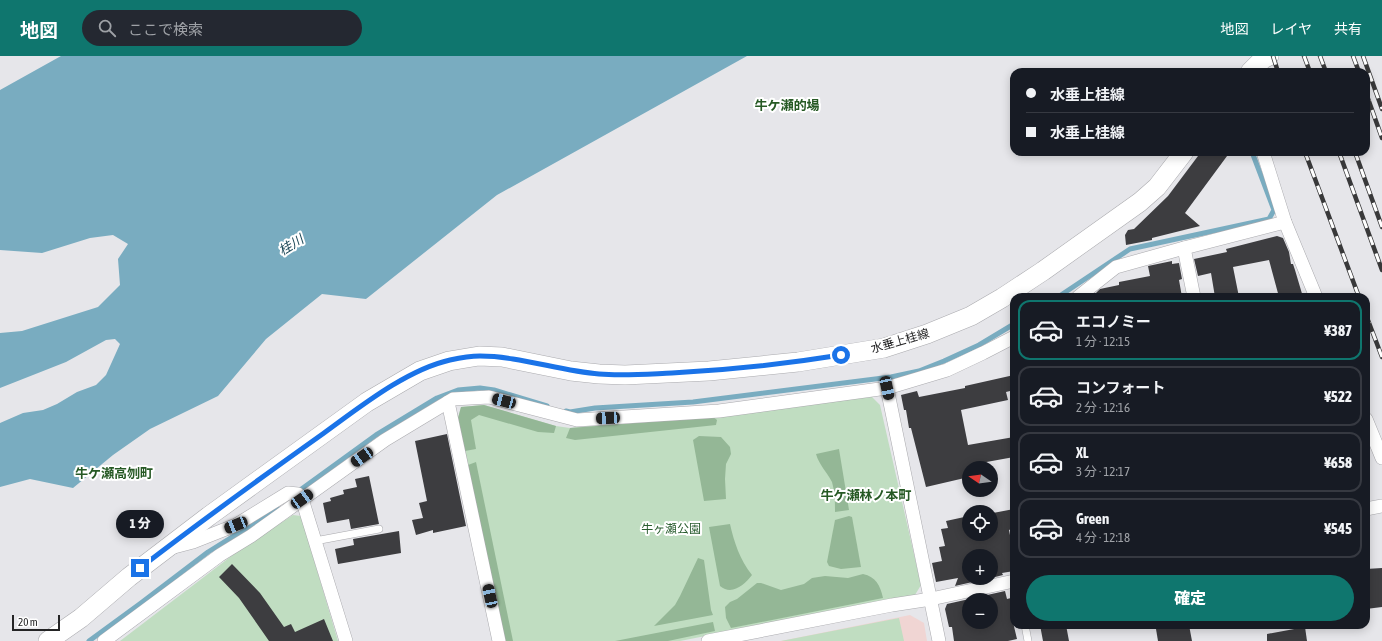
<!DOCTYPE html>
<html lang="ja">
<head>
<meta charset="utf-8">
<style>
	body { margin:0; font-family:"Asap Condensed","Noto Sans JP",sans-serif; background:#242831; color:#f1f3f6; height:100vh; display:flex; flex-direction:column; font-size:15px; white-space:nowrap }
	* { box-sizing:border-box; margin:0 }
	p { font-size:13px; color:#9ea1a6 }
	.icon { flex:none; width:22px; height:22px; fill:none; stroke:currentColor; stroke-width:2; stroke-linecap:round; stroke-linejoin:round }
	.map { position:relative; flex:1; overflow:hidden }
	.sheet { position:absolute; left:1010px; top:237px; width:360px; height:336px; display:flex; flex-direction:column; background:#171b24; border-radius:12px; box-shadow:0 2px 10px #0003 }
	.sheet>* { flex:none }
	.banner { position:absolute; left:1010px; top:12px; width:360px; height:88px; border-radius:12px; box-shadow:0 2px 10px #0003; display:grid; align-content:center; height:88px; padding:0 16px; background:#171b24 }
	.needle { width:26px; rotate:283deg }
	.controls { position:absolute; left:962px; top:405px; display:grid; gap:8px }
	.controls a { display:grid; place-items:center; width:36px; height:36px; border-radius:50%; background:#171b24; box-shadow:0 2px 10px #0003; font-size:20px }
	.scale { position:absolute; left:12px; bottom:10px; width:48px; box-sizing:border-box; padding-left:4px; border:2px solid #242425; border-top:0; font-size:11px; line-height:14px; white-space:nowrap; color:#242425; -webkit-text-stroke:3px #fff; paint-order:stroke }
	.end { position:absolute; width:18px; height:18px; margin:-9px; border:5px solid #1a73e8; background:#fff; box-shadow:0 0 0 2px #fff }
	.from { border-radius:50% }
	.bubble { position:absolute; height:28px; border-radius:14px; background:#171b24; box-shadow:0 2px 10px #0003; font-size:13px; font-weight:800; line-height:28px; text-align:center }
	.car { position:absolute; width:12px; height:24px; margin:-12px -6px; border-radius:5px; box-shadow:0 0 3px 1px #0007; background:linear-gradient(#222 24%,#8ab4d8 0 40%,#222 0 76%,#8ab4d8 0 86%,#222 0) }
	.banner b { display:flex; align-items:center; gap:14px; height:38px; font-size:15px }
	.banner b+b { border-top:1px solid #363941 }
	.banner i { width:10px; height:10px; background:#f1f3f6 }
	ul { padding:7px 0 0; list-style:none }
	li { display:flex; align-items:center; gap:12px; height:60px; margin:0 8px 6px; padding:0 8px; border:2px solid #363941; border-radius:12px }
	li div { flex:1 }
	li b { display:block; font-size:15px }
	li em { font-style:normal; font-weight:800 }
	li.on { border-color:#0f766e }
	li>.icon { width:36px; height:36px; stroke-width:1.5 }
	.action { display:flex; gap:8px; margin-top:auto; padding:8px 16px }
	.action a { flex:1; height:46px; border-radius:24px; background:#0f766e; color:#fff; font-size:16px; font-weight:800; line-height:46px; text-align:center }
	header { display:flex; align-items:center; gap:24px; box-sizing:border-box; height:56px; padding:0 20px; background:#0f766e; color:#fff }
	header strong { font-size:19px }
	nav { display:flex; gap:22px; margin-inline-start:auto; font-size:14px }
	.search { width:280px; height:36px; background:#242831; display:flex; align-items:center; gap:10px; box-sizing:border-box; padding:0 14px; border-radius:22px; color:#9ea1a6; font-size:15px }
	.map>svg:first-child { display:block }
	.education { fill:#f0d5d3 }
	.green { fill:#c0ddc1 }
	.forest { fill:#94b796 }
	.water { fill:#79acc0 }
	.lines { fill:none; stroke-linecap:round; stroke-linejoin:round }
	.stream { stroke:#79acc0; stroke-width:5 }
	.building { fill:#3d3d40; fill-rule:evenodd }
	.service-casing { stroke:#aaaaae; stroke-width:8 }
	.minor-casing { stroke:#aaaaae; stroke-width:14 }
	.secondary-casing { stroke:#aaaaae; stroke-width:20 }
	.service { stroke:#fff; stroke-width:7 }
	.minor { stroke:#fff; stroke-width:13 }
	.secondary { stroke:#fff; stroke-width:19 }
	.rail-casing { stroke:#39393a; stroke-width:4.5 }
	.rail { stroke:#fff; stroke-width:3; stroke-dasharray:9; stroke-linecap:butt }
	.route { stroke:#1a73e8; stroke-width:5 }
	.labels { text-anchor:middle; dominant-baseline:central; stroke-width:4; stroke-linejoin:round; paint-order:stroke }
	.street-label { font-size:12px; fill:#242425; stroke:#fff }
	.park-label { font-size:12px; fill:#295c2f; stroke:#fff }
	.neighbourhood-label { font-size:13px; font-weight:bold; fill:#265924; stroke:#fff }
	.water-label { font-size:13px; font-style:italic; fill:#1b4757; stroke:#fff }
</style>
</head>
<body>
<header>
<strong>地図</strong>
<div class="search"><svg class="icon" aria-label="search" viewBox="0 0 24 24"><circle cx="10" cy="10" r="6"/><path d="M15 15l6 6"/></svg>ここで検索</div>
<nav><a>地図</a><a>レイヤ</a><a>共有</a></nav>
</header>
<div class="map">
<svg width="1382" height="585" viewBox="0 0 1382 585">
	<rect width="100%" height="100%" fill="#e6e6ea"/>
	<!-- education -->
	<path class="education" d="M910,559L924,567L927,585H781Z"/>
	<!-- green -->
	<g class="green">
		<path d="M872,341L880,349L921,529L915,539L680,585H505L458,362L461,351L484,349L556,370L570,372Z"/>
		<path d="M293,459L301,460L338,585H120L238,495Z"/>
		<path d="M899,562L904,585H781Z"/>
	</g>
	<!-- forest -->
	<g class="forest">
		<path d="M484,349L556,370L554,377L538,376L479,359L471,364L476,393L465,395L458,362L461,351Z"/>
		<path d="M713,361L717,364L716,369L575,384L566,382L570,372Z"/>
		<path d="M699,380L721,381L730,391L731,398L726,408L725,423L726,443L704,445L693,384Z"/>
		<path d="M839,393L849,454L835,456C835,446 835,436 832,426C827,416 819,409 816,398Z"/>
		<path d="M476,406L513,585H505L468,409Z"/>
		<path d="M849,460L852,461L861,511L841,513L829,510L827,506L835,464Z"/>
		<path d="M730,468C734,486 740,504 752,519C744,529 732,540 720,530L709,471Z"/>
		<path d="M698,502L704,504L711,554L713,559L654,570L675,549L680,540Z"/>
		<path d="M863,518C876,521 880,529 883,542L731,572L726,562L725,551L730,546L737,543L757,527H761L781,534L804,528L812,522L825,520L848,522Z"/>
		<path d="M713,566L715,575L668,585H615Z"/>
	</g>
	<!-- water -->
	<path class="water" d="M61,0H747L497,139L366,243L322,238L266,283L218,340L150,373L113,399L73,432L30,423L0,431V367L23,357L43,354L57,348L77,336L96,329L106,319L120,288L115,283L106,284L66,306L0,332V277L22,275L98,251L120,229L118,203L128,188L113,179L90,182L42,197L0,194V34Z"/>
	<g class="lines">
		<!-- stream -->
		<g class="stream">
			<path d="M1058,241L1130,193L1269,163L1274,154L1252,96"/>
			<path d="M566,355L570,356L595,352L693,346L891,321L919,315L944,305L979,289L1014,268"/>
			<path d="M296,437L376,379L437,342L458,334L480,332L494,334L547,350"/>
			<path d="M89,585L141,547L208,496L258,465L277,451"/>
		</g>
	</g>
	<!-- building -->
	<g class="building">
		<path d="M1201,96H1230L1185,157L1200,170L1152,182V184L1126,189L1125,179L1128,174L1134,173L1168,140Z"/>
		<path d="M1277,180L1283,182L1289,196L1291,208H1293L1295,214L1303,241H1279L1269,204L1233,211L1239,241H1215L1211,217L1198,220L1194,203L1227,196L1226,193Z"/>
		<path d="M1172,205V208L1179,207L1182,223L1179,224L1182,241H1092L1100,233L1119,229V226L1150,220L1148,210Z"/>
		<path d="M1014,319V334L1006,336L1008,344L961,354L968,389L1014,381V401L981,407L982,412H969V421L926,431L911,372H909L906,354H904L901,339L917,335L919,341L965,332V330Z"/>
		<path d="M447,378L466,470L433,477V474L416,479L412,464L423,462L419,447L427,445L415,385Z"/>
		<path d="M369,420L379,468L351,473L349,463L327,467L323,447L331,445L330,442L344,438L343,434L357,431L355,423Z"/>
		<path d="M1014,453V472L1009,474L1014,500V515L1002,517L1003,519L991,522V500H969V522H990L955,530L958,522L936,526L932,507L942,505L939,491L945,490L941,473L948,472L946,465L969,460V478H991V456H990L992,455L993,457Z"/>
		<path d="M399,475L401,497L338,508L335,493L354,489L353,483Z"/>
		<path d="M232,508L260,537L284,571L291,568L295,576L324,563L333,585H269L239,542L219,521Z"/>
		<path d="M1382,512V551L1366,553V513Z"/>
		<path d="M1005,535L1007,543L1011,542L1014,556V558H1011L1017,583L1008,585H954L952,571H949L945,553L947,548ZM969,544H991V566H969Z"/>
		<path d="M1040,569H1066L1069,585H1043Z"/>
		<path d="M1176,569H1189L1192,585H1158L1156,573Z"/>
		<path d="M1305,571L1307,585H1267V578Z"/>
	</g>
	<g class="lines">
		<defs>
			<g id="service">
				<path d="M315,485L379,473"/>
				<path d="M1025,569L1028,585"/>
			</g>
			<g id="minor">
				<path d="M1263,96L1285,166L1316,241"/>
				<path d="M1184,192L1194,241"/>
				<path d="M1078,241L1116,211L1184,192L1285,166"/>
				<path d="M887,332L939,585"/>
				<path d="M448,346L499,585"/>
				<path d="M1366,363L1382,402"/>
				<path d="M1366,453L1382,450"/>
				<path d="M174,491L193,486L236,469L288,437L298,438L302,443L346,585"/>
				<path d="M104,585L220,499L251,480L385,384L453,343L489,341L577,364L719,355L887,332L947,314L983,297L1014,281"/>
				<path d="M708,585L892,549L931,543L1014,525"/>
			</g>
			<g id="secondary">
				<path d="M1250,16L1263,3L1269,0"/>
				<path d="M48,585L81,562L129,521L209,460L367,346L420,315L449,305L479,300L502,301L571,315L599,318L625,319L709,315L798,306L884,292L927,278L971,260L1002,242L1043,215L1140,146L1157,131L1184,96"/>
			</g>
		</defs>
		<!-- service casing -->
		<use href="#service" class="service-casing"/>
		<!-- minor casing -->
		<use href="#minor" class="minor-casing"/>
		<!-- secondary casing -->
		<use href="#secondary" class="secondary-casing"/>
		<!-- service -->
		<use href="#service" class="service"/>
		<!-- minor -->
		<use href="#minor" class="minor"/>
		<!-- secondary -->
		<use href="#secondary" class="secondary"/>
		<defs>
			<g id="rail">
				<path d="M1273,0L1278,16"/>
				<path d="M1304,0L1310,16"/>
				<path d="M1320,0L1326,16"/>
				<path d="M1353,0L1359,16"/>
				<path d="M1363,0L1382,53"/>
				<path d="M1366,37L1382,82"/>
				<path d="M1305,96L1359,241"/>
				<path d="M1339,96L1382,214"/>
				<path d="M1355,96L1382,171"/>
				<path d="M1366,259L1382,301"/>
			</g>
		</defs>
		<!-- rail casing -->
		<use href="#rail" class="rail-casing"/>
		<!-- rail -->
		<use href="#rail" class="rail"/>
	</g>
	<g class="lines">
		<!-- route -->
		<path class="route" d="M140,512C200,466 262,421 324,377C360,351 406,314 450,304C459,302 471,300 480,300C519,300 560,315 599,318C623,320 648,318 672,317C729,314 785,308 841,299"/>
	</g>
	<g class="labels">
		<!-- street labels -->
		<g class="street-label">
			<text transform="translate(900 285) rotate(-16)">水垂上桂線</text>
		</g>
		<!-- park labels -->
		<g class="park-label">
			<text x="671" y="473">牛ヶ瀬公園</text>
		</g>
		<!-- neighbourhood labels -->
		<g class="neighbourhood-label">
			<text x="787" y="49">牛ケ瀬的場</text>
			<text x="114" y="417">牛ケ瀬高刎町</text>
			<text x="866" y="439">牛ケ瀬林ノ本町</text>
		</g>
		<!-- water labels -->
		<g class="water-label">
			<text transform="translate(291 189) rotate(-32)">桂川</text>
		</g>
	</g>
</svg>
<div class="controls">
<a><svg class="needle" viewBox="-14 -14 28 28"><path d="M0-13l5 13h-10z" fill="#e53935"/><path d="M0 13l5-13h-10z" fill="#9ea1a6"/></svg></a>
<a><svg class="icon" aria-label="locate" viewBox="0 0 24 24"><circle cx="12" cy="12" r="6"/><path d="M12 2v4M12 18v4M2 12h4M18 12h4"/></svg></a>
<a>+</a>
<a>−</a>
</div>
<div class="scale">20 m</div>
<i class="end from" style="left:841px;top:299px"></i>
<i class="end" style="left:140px;top:512px"></i>
<div class="bubble" style="left:116px;top:454px;width:48px">1 分</div>
<i class="car" style="left:887px;top:332px;rotate:168deg"></i>
<i class="car" style="left:504px;top:345px;rotate:285deg"></i>
<i class="car" style="left:608px;top:362px;rotate:267deg"></i>
<i class="car" style="left:362px;top:401px;rotate:235deg"></i>
<i class="car" style="left:302px;top:443px;rotate:55deg"></i>
<i class="car" style="left:236px;top:469px;rotate:248deg"></i>
<i class="car" style="left:490px;top:540px;rotate:348deg"></i>
<div class="banner">
<b><i class="from"></i>水垂上桂線</b>
<b><i></i>水垂上桂線</b>
</div>
<section class="sheet">
<ul>
<li class="on"><svg class="icon" aria-label="car" viewBox="0 0 24 24"><path d="M5 17H2v-5l4-1 3-4h7l3 4 3 1v5h-3M9 17h6M6 11h13"/><circle cx="7" cy="17" r="2"/><circle cx="17" cy="17" r="2"/></svg><div><b>エコノミー</b><p>1 分 · 12:15</p></div><em>¥387</em></li>
<li><svg class="icon" aria-label="car" viewBox="0 0 24 24"><path d="M5 17H2v-5l4-1 3-4h7l3 4 3 1v5h-3M9 17h6M6 11h13"/><circle cx="7" cy="17" r="2"/><circle cx="17" cy="17" r="2"/></svg><div><b>コンフォート</b><p>2 分 · 12:16</p></div><em>¥522</em></li>
<li><svg class="icon" aria-label="car" viewBox="0 0 24 24"><path d="M5 17H2v-5l4-1 3-4h7l3 4 3 1v5h-3M9 17h6M6 11h13"/><circle cx="7" cy="17" r="2"/><circle cx="17" cy="17" r="2"/></svg><div><b>XL</b><p>3 分 · 12:17</p></div><em>¥658</em></li>
<li><svg class="icon" aria-label="car" viewBox="0 0 24 24"><path d="M5 17H2v-5l4-1 3-4h7l3 4 3 1v5h-3M9 17h6M6 11h13"/><circle cx="7" cy="17" r="2"/><circle cx="17" cy="17" r="2"/></svg><div><b>Green</b><p>4 分 · 12:18</p></div><em>¥545</em></li>
</ul>
<div class="action"><a>確定</a></div>
</section>
</div>
</body>
</html>
